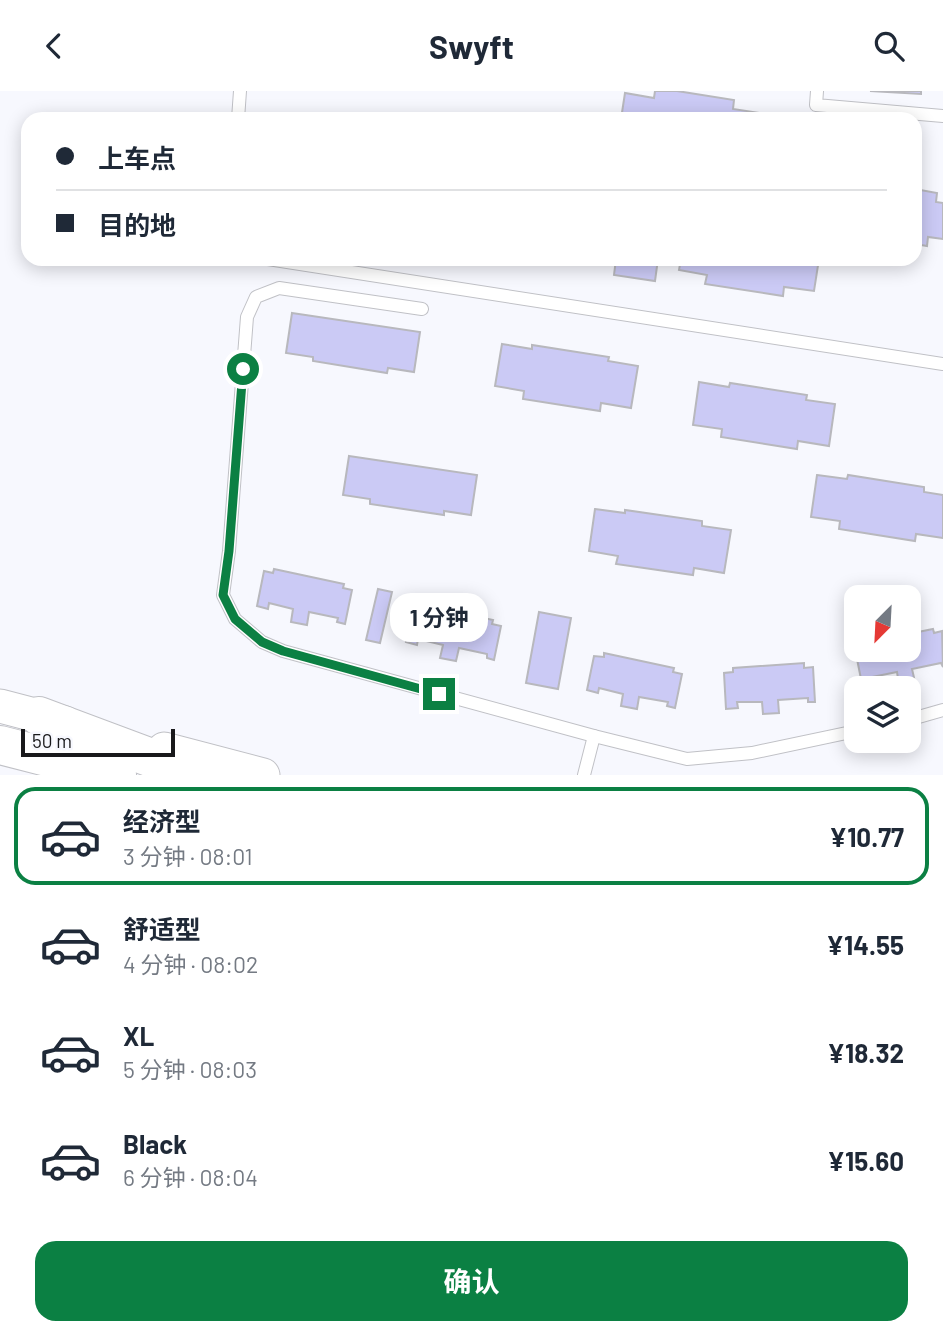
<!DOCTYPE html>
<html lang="zh">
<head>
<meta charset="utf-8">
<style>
	body { margin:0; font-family:Barlow,"Noto Sans SC",sans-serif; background:#f2f2f3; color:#1f2937; height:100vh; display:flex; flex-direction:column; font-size:26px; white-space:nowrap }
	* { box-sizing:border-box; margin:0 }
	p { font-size:23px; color:#747a83 }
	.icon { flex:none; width:38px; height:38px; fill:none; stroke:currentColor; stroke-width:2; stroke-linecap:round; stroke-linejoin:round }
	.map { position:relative; height:684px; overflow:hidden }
	.panel { display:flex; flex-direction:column; background:#fff; flex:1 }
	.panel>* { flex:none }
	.top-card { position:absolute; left:21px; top:21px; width:901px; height:154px; border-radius:21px; box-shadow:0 4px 18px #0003; display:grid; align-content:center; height:154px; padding:0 35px; background:#fff }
	.needle { width:46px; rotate:204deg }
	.tools { position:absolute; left:844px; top:494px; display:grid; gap:14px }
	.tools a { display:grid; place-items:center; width:77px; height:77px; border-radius:14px; background:#fff; box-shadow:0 4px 18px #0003; font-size:35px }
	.scale { position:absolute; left:21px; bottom:18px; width:154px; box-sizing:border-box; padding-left:7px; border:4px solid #19191b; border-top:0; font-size:19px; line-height:24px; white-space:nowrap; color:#19191b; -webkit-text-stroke:5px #f7f8fe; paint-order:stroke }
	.end { position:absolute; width:32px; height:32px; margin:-16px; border:9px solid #0b8043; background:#fff; box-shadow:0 0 0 4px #fff }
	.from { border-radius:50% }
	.bubble { position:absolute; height:49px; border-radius:21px; background:#fff; box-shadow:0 4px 18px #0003; font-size:23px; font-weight:700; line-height:49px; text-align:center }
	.top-card b { display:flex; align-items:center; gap:24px; height:66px; font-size:26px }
	.top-card b+b { border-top:2px solid #e0e1e3 }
	.top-card i { width:18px; height:18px; background:#1f2937 }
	ul { padding:12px 0 0; list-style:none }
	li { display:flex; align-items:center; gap:21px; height:98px; margin:0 14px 10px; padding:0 21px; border:4px solid transparent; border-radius:21px }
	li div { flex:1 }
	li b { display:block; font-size:26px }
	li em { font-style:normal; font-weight:700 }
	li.current { border-color:#0b8043 }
	li>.icon { width:63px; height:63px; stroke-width:1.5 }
	.action { display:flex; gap:14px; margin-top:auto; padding:14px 35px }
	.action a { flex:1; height:80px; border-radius:21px; background:#0b8043; color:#fff; font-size:28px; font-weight:700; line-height:80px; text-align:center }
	header { display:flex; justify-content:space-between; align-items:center; height:91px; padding:0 35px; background:#fff; font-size:32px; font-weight:700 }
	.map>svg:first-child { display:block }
	.building { fill:#cbcaf5; stroke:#b8b8bd; stroke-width:2 }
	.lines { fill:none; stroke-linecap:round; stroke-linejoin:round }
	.lane-casing { stroke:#c0c1c6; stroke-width:14 }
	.secondary-casing { stroke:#c0c1c6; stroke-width:35 }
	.highway-casing { stroke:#c0c1c6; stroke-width:40 }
	.lane { stroke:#fff; stroke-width:12 }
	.secondary { stroke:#fff; stroke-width:33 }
	.highway { stroke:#fff; stroke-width:38 }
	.route { stroke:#0b8043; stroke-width:9 }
</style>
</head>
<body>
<header><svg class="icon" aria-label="back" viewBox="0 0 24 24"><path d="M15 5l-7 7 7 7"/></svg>Swyft<svg class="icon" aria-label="search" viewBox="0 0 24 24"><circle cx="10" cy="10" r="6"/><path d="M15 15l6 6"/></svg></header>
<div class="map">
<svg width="943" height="684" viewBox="0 0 943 684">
	<rect width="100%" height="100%" fill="#f7f8fe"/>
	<!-- building -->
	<g class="building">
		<path d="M655,0H677L734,9L733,18L760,22V28H621L625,2L654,7Z"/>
		<path d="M870,0H921V3Z"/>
		<path d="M915,98L937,102L936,111L943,112V148L928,146L927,155L915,153Z"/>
		<path d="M616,168H658L655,190L614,184Z"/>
		<path d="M681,168H819L814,200L784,196L783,205L705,193L707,184L679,179Z"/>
		<path d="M292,222L420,241L414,281L388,277L387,282L313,270V266L286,262Z"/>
		<path d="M502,253L532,258V254L609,266L608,270L638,275L631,317L601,312L600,320L523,308L524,300L495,295Z"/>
		<path d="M699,291L729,296L730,292L807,304L806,309L835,313L829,355L798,350L797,358L721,346L722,338L693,334Z"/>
		<path d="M349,365L477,384L471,424L444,420V424L370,413V408L343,404Z"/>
		<path d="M817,384L847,388L848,384L924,396V401L943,404V447L916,443L915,450L839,438L840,430L811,426Z"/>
		<path d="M595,418L625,422V419L702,430V435L731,439L724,482L694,477L693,484L616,473L618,465L589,460Z"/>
		<path d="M274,478L344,493L343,497L352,499L345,533L337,531L338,527L309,521L307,534L291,531L293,518L269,512L268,518L257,515L264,480L273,482Z"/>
		<path d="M378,498L392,501L380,552L366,549Z"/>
		<path d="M424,514L493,529L492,533L501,535L494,569L487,567V563L459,557L456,570L440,567L443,554L418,548L417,554L406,551L414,517L423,518Z"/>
		<path d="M539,521L571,527L558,598L526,592Z"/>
		<path d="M933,538L934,542L942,540L943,576L941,572L912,578L915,591L899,594L897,581L872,586L873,591L862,593L855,558H908V543Z"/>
		<path d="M604,562L674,577L673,581L682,583L675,617L667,615L668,611L639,606L637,618L621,615L623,603L599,597L598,602L587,599L594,565L604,566Z"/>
		<path d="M804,572V577L813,576L815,611H808V607L778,609L779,622L763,623L762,611H737L738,617L726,618L724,582L733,581V577Z"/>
	</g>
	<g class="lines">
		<defs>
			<g id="lane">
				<path d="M817,0L816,14L943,25"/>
				<path d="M238,28L240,0"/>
				<path d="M268,168L943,273"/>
				<path d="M422,218L279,197L256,206L247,226L229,460L223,504L235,528L262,551L283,560L594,645"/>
				<path d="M908,629L943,619"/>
				<path d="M584,684L594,645L687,668L752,662L856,640"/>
			</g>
			<g id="secondary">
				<path d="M0,615L65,632"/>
				<path d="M164,658L263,684"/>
			</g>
			<g id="highway">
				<path d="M39,625L197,684"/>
				<path d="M0,654L117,684"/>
			</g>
		</defs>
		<!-- lane casing -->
		<use href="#lane" class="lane-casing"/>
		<!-- secondary casing -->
		<use href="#secondary" class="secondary-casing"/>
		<!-- highway casing -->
		<use href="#highway" class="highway-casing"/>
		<!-- lane -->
		<use href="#lane" class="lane"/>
		<!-- secondary -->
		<use href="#secondary" class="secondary"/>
		<!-- highway -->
		<use href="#highway" class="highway"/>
	</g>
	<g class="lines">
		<!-- route -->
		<path class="route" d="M243,278L229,460L223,504L235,528L262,551L283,560L439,603"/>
	</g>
</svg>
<div class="tools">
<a><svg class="needle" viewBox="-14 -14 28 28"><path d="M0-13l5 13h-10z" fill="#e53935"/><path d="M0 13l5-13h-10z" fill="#747a83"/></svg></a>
<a><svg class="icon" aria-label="layers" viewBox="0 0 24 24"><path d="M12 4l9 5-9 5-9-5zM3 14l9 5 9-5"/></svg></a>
</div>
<div class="scale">50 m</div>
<i class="end from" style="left:243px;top:278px"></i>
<i class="end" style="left:439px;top:603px"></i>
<div class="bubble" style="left:390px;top:502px;width:98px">1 分钟</div>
<div class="top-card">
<b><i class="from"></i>上车点</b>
<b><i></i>目的地</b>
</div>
</div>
<section class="panel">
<ul>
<li class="current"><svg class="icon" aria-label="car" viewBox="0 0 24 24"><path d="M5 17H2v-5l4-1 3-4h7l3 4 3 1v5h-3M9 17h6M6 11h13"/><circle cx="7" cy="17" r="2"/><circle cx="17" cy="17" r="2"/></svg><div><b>经济型</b><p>3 分钟 · 08:01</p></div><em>¥10.77</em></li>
<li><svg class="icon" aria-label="car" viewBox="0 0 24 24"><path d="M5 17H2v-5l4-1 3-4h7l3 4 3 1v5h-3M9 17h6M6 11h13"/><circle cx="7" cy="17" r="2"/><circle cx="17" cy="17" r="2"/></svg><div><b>舒适型</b><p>4 分钟 · 08:02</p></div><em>¥14.55</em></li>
<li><svg class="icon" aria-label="car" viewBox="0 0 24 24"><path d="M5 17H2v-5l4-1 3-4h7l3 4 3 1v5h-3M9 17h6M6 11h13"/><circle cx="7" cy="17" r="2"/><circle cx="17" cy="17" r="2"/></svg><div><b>XL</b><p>5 分钟 · 08:03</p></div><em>¥18.32</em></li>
<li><svg class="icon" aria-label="car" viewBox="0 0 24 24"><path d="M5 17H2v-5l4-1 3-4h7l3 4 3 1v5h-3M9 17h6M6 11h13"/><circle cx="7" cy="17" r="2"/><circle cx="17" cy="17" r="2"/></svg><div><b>Black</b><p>6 分钟 · 08:04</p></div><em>¥15.60</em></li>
</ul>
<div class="action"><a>确认</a></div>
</section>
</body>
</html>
